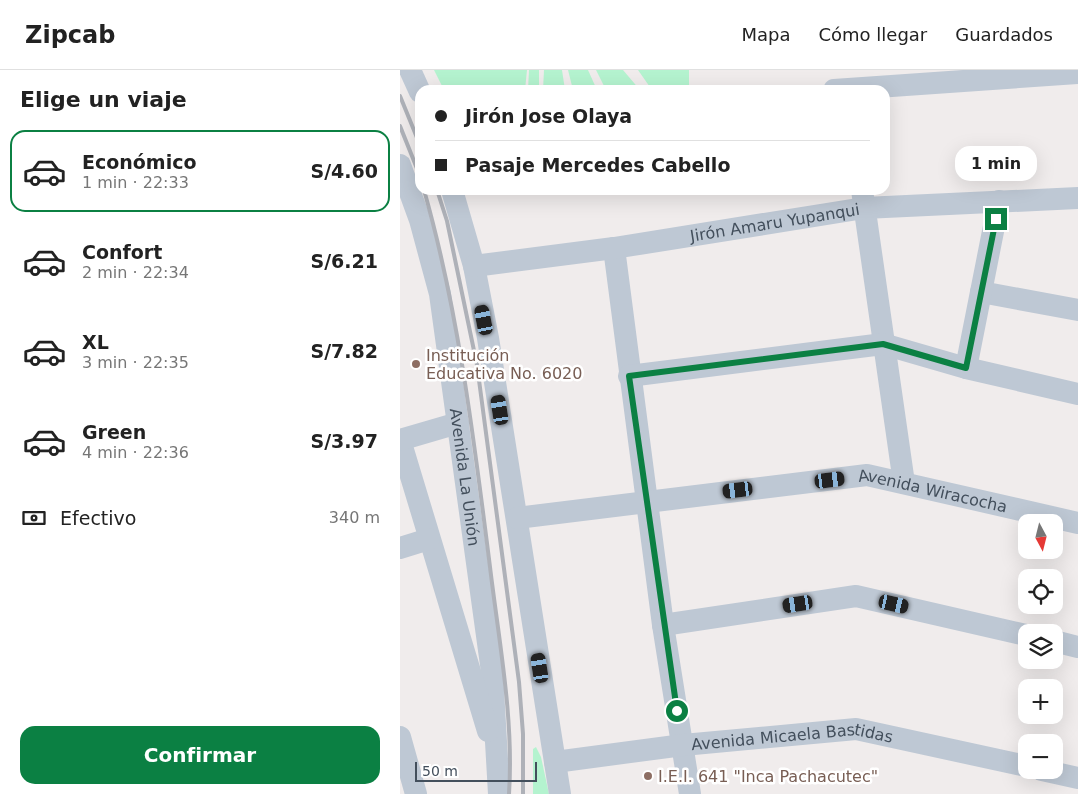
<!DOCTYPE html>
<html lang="es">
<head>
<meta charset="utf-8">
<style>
	body { margin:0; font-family:"DejaVu Sans",sans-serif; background:#f6f6f6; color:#222; height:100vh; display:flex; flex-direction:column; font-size:19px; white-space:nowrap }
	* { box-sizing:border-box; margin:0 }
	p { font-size:16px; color:#767676 }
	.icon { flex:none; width:28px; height:28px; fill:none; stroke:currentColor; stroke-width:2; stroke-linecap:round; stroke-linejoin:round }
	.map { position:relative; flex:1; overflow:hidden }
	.drawer { display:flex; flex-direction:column; background:#fff; width:400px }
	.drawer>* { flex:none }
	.banner { position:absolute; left:15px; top:15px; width:475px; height:110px; border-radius:15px; box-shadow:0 5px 20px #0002; display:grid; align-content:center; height:110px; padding:0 20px; background:#fff }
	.needle { width:32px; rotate:173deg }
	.fabs { position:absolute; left:618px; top:444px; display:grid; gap:10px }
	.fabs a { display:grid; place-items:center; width:45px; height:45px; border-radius:10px; background:#fff; box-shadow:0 5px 20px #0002; font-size:25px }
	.scale { position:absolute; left:15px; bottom:12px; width:122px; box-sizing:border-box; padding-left:5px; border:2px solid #434f5c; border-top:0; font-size:14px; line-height:18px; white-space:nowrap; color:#434f5c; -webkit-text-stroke:4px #fff; paint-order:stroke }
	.end { position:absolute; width:22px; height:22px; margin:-11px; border:6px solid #0b8043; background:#fff; box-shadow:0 0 0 2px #fff }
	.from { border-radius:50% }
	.bubble { position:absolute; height:35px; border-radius:15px; background:#fff; box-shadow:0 5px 20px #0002; font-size:16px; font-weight:700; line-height:35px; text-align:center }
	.car { position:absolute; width:15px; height:30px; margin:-15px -8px; border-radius:6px; box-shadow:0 0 4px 1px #0007; background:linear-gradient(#222 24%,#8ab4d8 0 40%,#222 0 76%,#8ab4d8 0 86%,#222 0) }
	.banner b { display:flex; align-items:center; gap:18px; height:48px; font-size:19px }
	.banner b+b { border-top:1px solid #e0e0e0 }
	.banner i { width:12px; height:12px; background:#222 }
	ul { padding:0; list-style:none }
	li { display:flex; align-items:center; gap:15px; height:82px; margin:0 10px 8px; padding:0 10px; border:2px solid transparent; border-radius:15px }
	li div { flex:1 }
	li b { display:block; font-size:19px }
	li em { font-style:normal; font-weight:700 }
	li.selected { border-color:#0b8043 }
	li>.icon { width:45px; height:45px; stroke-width:1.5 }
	h2 { padding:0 20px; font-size:22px; line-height:60px }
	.pay { display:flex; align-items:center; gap:12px; height:55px; padding:0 20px; font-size:19px }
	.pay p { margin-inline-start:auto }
	.cta { display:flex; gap:10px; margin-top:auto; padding:10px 20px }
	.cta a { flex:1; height:58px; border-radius:15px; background:#0b8043; color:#fff; font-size:20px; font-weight:700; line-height:58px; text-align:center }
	header { display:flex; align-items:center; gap:30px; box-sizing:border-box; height:70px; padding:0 25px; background:#fff; border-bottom:1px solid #e0e0e0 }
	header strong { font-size:24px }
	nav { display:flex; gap:28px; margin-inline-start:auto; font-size:18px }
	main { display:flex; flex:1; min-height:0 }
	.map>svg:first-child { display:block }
	.green { fill:#b4f3cf }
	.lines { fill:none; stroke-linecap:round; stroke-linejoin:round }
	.minor { stroke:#bec8d4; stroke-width:22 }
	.rail { stroke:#aeb1b8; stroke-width:4 }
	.route { stroke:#0b8043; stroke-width:6 }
	.education-dot { fill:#8d6e63; stroke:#fff; stroke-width:2 }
	.labels { text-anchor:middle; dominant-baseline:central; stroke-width:5; stroke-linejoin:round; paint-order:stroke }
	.street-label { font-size:16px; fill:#434f5c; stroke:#fff }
	.education-label { font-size:16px; fill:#785e54; stroke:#fff; text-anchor:start }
</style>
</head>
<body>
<header>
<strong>Zipcab</strong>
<nav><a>Mapa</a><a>Cómo llegar</a><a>Guardados</a></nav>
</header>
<main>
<section class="drawer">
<h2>Elige un viaje</h2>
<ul>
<li class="selected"><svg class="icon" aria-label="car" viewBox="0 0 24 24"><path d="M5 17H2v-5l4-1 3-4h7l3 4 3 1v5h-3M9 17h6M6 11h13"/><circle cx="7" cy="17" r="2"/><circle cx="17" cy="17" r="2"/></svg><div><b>Económico</b><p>1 min · 22:33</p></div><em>S/4.60</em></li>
<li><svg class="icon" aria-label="car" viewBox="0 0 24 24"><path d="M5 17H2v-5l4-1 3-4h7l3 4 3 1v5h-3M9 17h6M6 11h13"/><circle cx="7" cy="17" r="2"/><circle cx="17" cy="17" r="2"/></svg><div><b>Confort</b><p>2 min · 22:34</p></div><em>S/6.21</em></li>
<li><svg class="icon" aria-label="car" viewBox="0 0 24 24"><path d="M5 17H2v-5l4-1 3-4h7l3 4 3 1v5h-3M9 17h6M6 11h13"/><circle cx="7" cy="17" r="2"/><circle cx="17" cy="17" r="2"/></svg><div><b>XL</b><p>3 min · 22:35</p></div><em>S/7.82</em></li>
<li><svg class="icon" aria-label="car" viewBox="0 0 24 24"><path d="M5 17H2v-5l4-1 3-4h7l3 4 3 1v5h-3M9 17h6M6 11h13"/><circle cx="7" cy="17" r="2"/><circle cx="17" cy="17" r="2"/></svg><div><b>Green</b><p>4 min · 22:36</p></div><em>S/3.97</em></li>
</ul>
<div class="pay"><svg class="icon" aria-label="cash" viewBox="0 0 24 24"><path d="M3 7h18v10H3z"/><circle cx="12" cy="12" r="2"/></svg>Efectivo<p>340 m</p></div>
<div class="cta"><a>Confirmar</a></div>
</section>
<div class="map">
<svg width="678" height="724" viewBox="0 0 678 724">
	<rect width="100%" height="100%" fill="#f0ecec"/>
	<!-- green -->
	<g class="green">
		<path d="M34,0H127L125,20H44Z"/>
		<path d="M129,0H139V20H128Z"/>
		<path d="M144,0H162L165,20H143Z"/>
		<path d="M168,0H188L197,20H173Z"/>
		<path d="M196,0H223L240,20H206Z"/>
		<path d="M238,0H289V20H252Z"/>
		<path d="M136,677L141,687L149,724H133V679Z"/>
	</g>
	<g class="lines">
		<!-- minor -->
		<g class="minor">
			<path d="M10,0L20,22"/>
			<path d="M434,20L678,3"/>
			<path id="s1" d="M0,95L20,150L40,224L92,602L99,724"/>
			<path d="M52,120L74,196L88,268L160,724"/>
			<path d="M462,120L504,413"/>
			<path d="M214,178L263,555L290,724"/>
			<path id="s2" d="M74,196L214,178L464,138L678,128"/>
			<path d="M581,222L678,240"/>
			<path d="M566,298L599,131"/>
			<path d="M229,306L483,274L566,298L678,324"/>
			<path d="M0,370L88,661"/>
			<path d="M0,370L58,353"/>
			<path id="s3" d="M117,448L467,405L678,453"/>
			<path d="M0,478L29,469"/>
			<path d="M263,555L456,526L626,565"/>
			<path d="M654,571L678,577"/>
			<path d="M0,667L16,724"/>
			<path id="s4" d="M155,692L283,675L456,659L626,696"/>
			<path d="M642,700L678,708"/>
		</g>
		<!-- rail -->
		<g class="rail">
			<path d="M0,26L20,75"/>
			<path d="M0,56L20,106"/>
			<path d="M24,120C59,243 74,371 90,497C99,572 114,649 109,724"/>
			<path d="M37,120L47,151L77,295L119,612L123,664V724"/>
		</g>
	</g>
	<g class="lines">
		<!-- route -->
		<path class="route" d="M277,641L229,306L483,274L566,298L596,149"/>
	</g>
	<!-- markers -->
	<g class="education-dot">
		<circle cx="16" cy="294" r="5"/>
		<circle cx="248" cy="706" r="5"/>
	</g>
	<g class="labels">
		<!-- street labels -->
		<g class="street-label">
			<text stroke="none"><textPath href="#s2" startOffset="304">Jirón Amaru Yupanqui</textPath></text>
			<text stroke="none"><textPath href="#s1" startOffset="320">Avenida La Unión</textPath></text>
			<text stroke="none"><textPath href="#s3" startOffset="420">Avenida Wiracocha</textPath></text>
			<text stroke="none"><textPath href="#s4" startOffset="239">Avenida Micaela Bastidas</textPath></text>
		</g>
		<!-- education labels -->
		<g class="education-label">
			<text x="26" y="285">Institución<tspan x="26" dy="18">Educativa No. 6020</tspan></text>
			<text x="258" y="706">I.E.I. 641 "Inca Pachacutec"</text>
		</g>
	</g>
</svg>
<div class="fabs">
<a><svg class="needle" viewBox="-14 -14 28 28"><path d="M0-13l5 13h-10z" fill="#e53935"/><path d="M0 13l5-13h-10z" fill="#767676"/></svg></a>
<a><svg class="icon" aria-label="locate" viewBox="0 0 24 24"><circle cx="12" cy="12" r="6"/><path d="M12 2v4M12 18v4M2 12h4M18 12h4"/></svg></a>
<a><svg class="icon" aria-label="layers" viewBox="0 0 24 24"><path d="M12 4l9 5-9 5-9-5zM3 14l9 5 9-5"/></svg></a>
<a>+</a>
<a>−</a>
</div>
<div class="scale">50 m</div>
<i class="end from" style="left:277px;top:641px"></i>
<i class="end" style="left:596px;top:149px"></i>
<div class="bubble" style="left:555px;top:76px;width:82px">1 min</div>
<i class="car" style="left:84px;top:250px;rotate:349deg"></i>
<i class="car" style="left:100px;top:340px;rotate:351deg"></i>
<i class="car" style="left:430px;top:410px;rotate:83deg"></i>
<i class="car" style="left:338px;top:420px;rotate:263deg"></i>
<i class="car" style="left:398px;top:534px;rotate:261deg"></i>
<i class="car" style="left:494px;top:534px;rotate:103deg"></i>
<i class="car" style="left:140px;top:598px;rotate:351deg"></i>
<div class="banner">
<b><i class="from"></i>Jirón Jose Olaya</b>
<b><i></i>Pasaje Mercedes Cabello</b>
</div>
</div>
</main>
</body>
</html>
